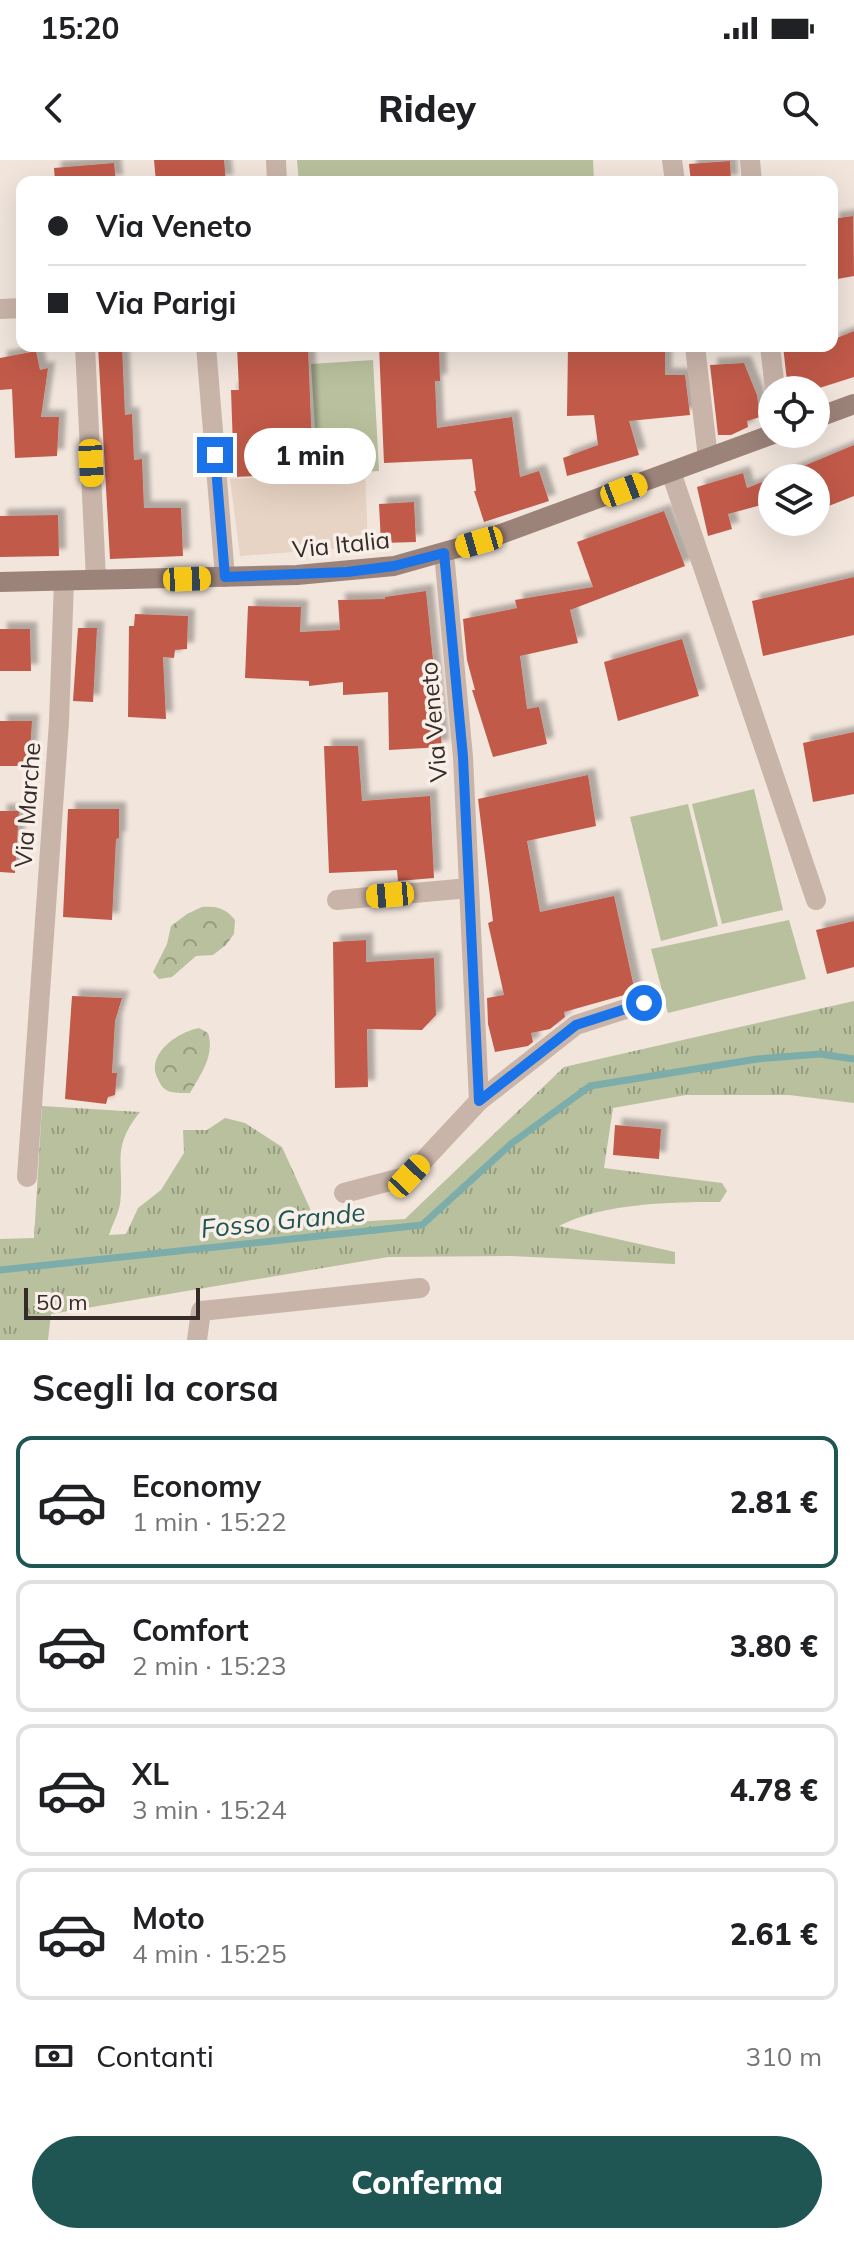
<!DOCTYPE html>
<html lang="it">
<head>
<meta charset="utf-8">
<style>
	body { margin:0; font-family:Mulish,sans-serif; background:#f2f2f2; color:#202124; height:100vh; display:flex; flex-direction:column; font-size:30px; white-space:nowrap }
	* { box-sizing:border-box; margin:0 }
	p { font-size:26px; color:#757577 }
	.icon { flex:none; width:44px; height:44px; fill:none; stroke:currentColor; stroke-width:2; stroke-linecap:round; stroke-linejoin:round }
	.map { position:relative; height:1180px; overflow:hidden }
	.sheet { display:flex; flex-direction:column; background:#fff; flex:1 }
	.sheet>* { flex:none }
	.guide { position:absolute; left:16px; top:16px; width:822px; height:176px; border-radius:16px; box-shadow:0 8px 32px #0002; display:grid; align-content:center; height:176px; padding:0 32px; background:#fff }
	.controls { position:absolute; left:758px; top:216px; display:grid; gap:16px }
	.controls a { display:grid; place-items:center; width:72px; height:72px; border-radius:50%; background:#fff; box-shadow:0 8px 32px #0002; font-size:40px }
	.scale { position:absolute; left:24px; bottom:20px; width:176px; box-sizing:border-box; padding-left:8px; border:4px solid #362b28; border-top:0; font-size:22px; line-height:28px; white-space:nowrap; color:#362b28; -webkit-text-stroke:6px #f9efe9; paint-order:stroke }
	.end { position:absolute; width:36px; height:36px; margin:-18px; border:10px solid #1a73e8; background:#fff; box-shadow:0 0 0 4px #fff }
	.from { border-radius:50% }
	.bubble { position:absolute; height:56px; border-radius:28px; background:#fff; box-shadow:0 8px 32px #0002; font-size:26px; font-weight:800; line-height:56px; text-align:center }
	.car { position:absolute; width:24px; height:48px; margin:-24px -12px; border-radius:10px; box-shadow:0 0 6px 2px #0007; background:linear-gradient(#f5c518 24%,#345 0 40%,#f5c518 0 76%,#345 0 86%,#f5c518 0) }
	.guide b { display:flex; align-items:center; gap:28px; height:76px; font-size:30px }
	.guide b+b { border-top:2px solid #e0e0e0 }
	.guide i { width:20px; height:20px; background:#202124 }
	ul { padding:0; list-style:none }
	li { display:flex; align-items:center; gap:24px; height:132px; margin:0 16px 12px; padding:0 16px; border:4px solid #e0e0e0; border-radius:16px }
	li div { flex:1 }
	li b { display:block; font-size:30px }
	li em { font-style:normal; font-weight:800 }
	li.active { border-color:#1f5653 }
	li>.icon { width:72px; height:72px; stroke-width:1.5 }
	h2 { padding:0 32px; font-size:36px; line-height:96px }
	.pay { display:flex; align-items:center; gap:20px; height:88px; padding:0 32px; font-size:30px }
	.pay p { margin-inline-start:auto }
	.button { display:flex; gap:16px; margin-top:auto; padding:16px 32px }
	.button a { flex:1; height:92px; border-radius:48px; background:#1f5653; color:#fff; font-size:32px; font-weight:800; line-height:92px; text-align:center }
	.status { display:flex; justify-content:space-between; align-items:center; height:56px; padding:0 40px; background:#fff; direction:ltr }
	.status svg { height:22px; fill:currentColor }
	header { display:flex; justify-content:space-between; align-items:center; height:104px; padding:0 32px; background:#fff; font-size:36px; font-weight:800 }
	.map>svg:first-child { display:block }
	.grass { fill:url(#grass-tufts) }
	.forest { fill:url(#forest-crowns) }
	.green { fill:#b8c09d }
	.plaza { fill:#e8d4c4 }
	.lines { fill:none; stroke-linecap:round; stroke-linejoin:round }
	.stream { stroke:#7cadaa; stroke-width:7 }
	.building { fill:#c15a4a; filter:url(#shadow) }
	.street { stroke:#c9b4a9; stroke-width:20 }
	.secondary { stroke:#9c837a; stroke-width:20 }
	.route { stroke:#1a73e8; stroke-width:10 }
	.labels { text-anchor:middle; dominant-baseline:central; stroke-width:7; stroke-linejoin:round; paint-order:stroke }
	.street-label { font-size:24px; fill:#362b28; stroke:#f9efe9 }
	.water-label { font-size:26px; font-style:italic; fill:#1f5653; stroke:#f9efe9 }
</style>
</head>
<body>
<div class="status"><b>15:20</b><svg viewBox="0 0 49 12"><path d="M0 12V9h3v3zM5 12V6h3v6zM10 12V3h3v9zM15 12V0h3v12zM26 1h20v11H26zM47 4h2v5h-2z"/></svg></div>
<header><svg class="icon" aria-label="back" viewBox="0 0 24 24"><path d="M15 5l-7 7 7 7"/></svg>Ridey<svg class="icon" aria-label="search" viewBox="0 0 24 24"><circle cx="10" cy="10" r="6"/><path d="M15 15l6 6"/></svg></header>
<div class="map">
<svg width="854" height="1180" viewBox="0 0 854 1180">
	<defs>
		<pattern id="grass-tufts" width="24" height="20" patternUnits="userSpaceOnUse" patternTransform="scale(2)"><rect width="24" height="20" fill="#b8c09d"/><path d="M3 7l-1-3M5 7V3M7 7l1-3M15 17l-1-3M17 17v-4M19 17l1-3" fill="none" stroke="#969c80"/></pattern>
		<pattern id="forest-crowns" width="20" height="18" patternUnits="userSpaceOnUse" patternTransform="scale(2)"><rect width="20" height="18" fill="#b8c09d"/><path d="M2 6a3 3 0 1 1 6 0M12 15a3 3 0 1 1 6 0" fill="none" stroke="#969c80"/></pattern>
		<filter id="shadow"><feDropShadow dx="7" dy="-7" stdDeviation="2" flood-color="#0004"/></filter>
	</defs>
	<rect width="100%" height="100%" fill="#f1e5dc"/>
	<!-- grass -->
	<path class="grass" d="M854,841V943L789,935H686L613,948L604,1008L722,1023L727,1031L720,1042C670,1042 604,1043 559,1066L675,1092V1104L511,1096L388,1097L51,1154L48,1180H0V1079L34,1078L42,946L140,952C110,989 125,1004 120,1044C118,1055 112,1065 109,1075L126,1074L138,1048L161,1030L184,993L183,970H207L225,958L245,963L282,987L317,1064L405,1059L564,907Z"/>
	<!-- forest -->
	<g class="forest">
		<path d="M202,747C217,746 225,748 235,760L234,774L226,785L213,795L196,796L172,817L159,819L153,812L167,784L171,766L187,754Z"/>
		<path d="M199,868L208,873C215,895 201,914 190,933C184,933 177,933 171,932C164,930 161,926 158,919C145,894 178,872 199,868Z"/>
	</g>
	<!-- green -->
	<g class="green">
		<path d="M297,0H593L594,22H299Z"/>
		<path d="M373,200L379,311L318,315L311,204Z"/>
		<path d="M754,629L783,750L722,764L692,644Z"/>
		<path d="M688,644L718,766L661,781L630,657Z"/>
		<path d="M789,760L806,819L668,853L651,789Z"/>
	</g>
	<!-- plaza -->
	<path class="plaza" d="M365,314L368,383L358,387L240,396L230,319Z"/>
	<g class="lines">
		<!-- stream -->
		<path class="stream" d="M0,1110L422,1065L512,983L590,926L757,899L820,894L854,899"/>
	</g>
	<!-- building -->
	<g class="building">
		<path d="M154,0H224L226,22H156Z"/>
		<path d="M730,1L731,22H691L689,4Z"/>
		<path d="M114,3L116,22H55L54,8Z"/>
		<path d="M853,56L854,116L832,120V59Z"/>
		<path d="M854,171V217L813,230H788L783,186H832V180Z"/>
		<path d="M98,186H122L125,255L132,254L134,300L142,299L144,348H181L183,396L110,399Z"/>
		<path d="M237,186H308L313,313L234,317L231,230H239Z"/>
		<path d="M379,186H439L440,221H435L437,268L512,257L520,317L539,311L549,341L484,362L474,331H476L472,299L384,303Z"/>
		<path d="M568,186H665V215H685L690,255L629,261L639,295L567,316L563,298L598,285L594,255L567,256Z"/>
		<path d="M36,191L40,210L48,208L41,257H59L57,296L15,298L12,229L0,230V198Z"/>
		<path d="M744,203L757,235L760,257L747,261L748,267L731,275H718L710,205Z"/>
		<path d="M854,285V336L816,351V318H775Z"/>
		<path d="M743,313L747,328L772,318V342L728,354L732,369L708,376L697,327Z"/>
		<path d="M414,342L416,382L381,383L379,344Z"/>
		<path d="M664,351L685,406L570,450L578,483L520,496L527,549L539,547L547,584L493,597L472,530H475L467,500L463,459L517,448L515,440L593,427L577,382Z"/>
		<path d="M58,355L59,396L0,397V356Z"/>
		<path d="M854,417V475L763,496L752,441Z"/>
		<path d="M426,431L442,587L389,590L388,532L343,535V522L309,526V521L245,518L248,446L301,447L300,472L340,470L338,440L385,439V437Z"/>
		<path d="M135,454L188,456L187,489L175,490L174,498L163,497L166,559L128,557L129,466H134Z"/>
		<path d="M78,468H97L93,542L73,541Z"/>
		<path d="M0,469H30L31,511H0Z"/>
		<path d="M682,479L699,536L618,561L604,502Z"/>
		<path d="M0,561H32L29,606H0Z"/>
		<path d="M854,572V634L813,642L803,583Z"/>
		<path d="M324,586H358L362,641L430,636L434,718L398,721L397,710L329,713Z"/>
		<path d="M588,615L596,666L527,681L540,752L614,736L635,832L564,852L565,857L550,869L531,873L533,882L528,886L495,892L488,864L487,838L504,835L488,763L493,761L478,639Z"/>
		<path d="M68,649H119V678L116,679L112,760L63,757Z"/>
		<path d="M0,651H19L15,713L0,712Z"/>
		<path d="M854,761V807L827,814L816,770Z"/>
		<path d="M366,780V802L434,798L436,855L422,870L367,869L368,927L335,928L333,782Z"/>
		<path d="M72,836L122,838L115,861L112,913H117L115,935L108,937L106,944L65,939Z"/>
		<path d="M615,965L661,969L659,999L613,995Z"/>
	</g>
	<g class="lines">
		<!-- street -->
		<g class="street">
			<path d="M276,0L277,22"/>
			<path d="M672,0L675,22"/>
			<path d="M750,0L752,22"/>
			<path d="M0,149L22,148"/>
			<path d="M85,186L96,419"/>
			<path d="M206,186L225,417"/>
			<path d="M695,186L708,298"/>
			<path d="M770,186L775,230"/>
			<path d="M671,312L816,740"/>
			<path d="M444,393L463,597L479,941"/>
			<path d="M337,740L469,728"/>
			<path d="M27,1017L59,562L64,421"/>
			<path d="M344,1033L409,1016L479,941L576,865L644,843"/>
			<path d="M197,1180L201,1151L420,1128"/>
		</g>
		<!-- secondary -->
		<g class="secondary">
			<path d="M816,258L854,244"/>
			<path d="M0,422L297,415L394,406L479,382L773,274"/>
		</g>
	</g>
	<g class="lines">
		<!-- route -->
		<path class="route" d="M215,295L225,417L347,412L394,406L444,393L463,597L479,941L576,865L644,843"/>
	</g>
	<g class="labels">
		<!-- street labels -->
		<g class="street-label">
			<text transform="translate(341 384) rotate(-6)">Via Italia</text>
			<text transform="translate(433 562) rotate(-95)">Via Veneto</text>
			<text transform="translate(27 645) rotate(-86)">Via Marche</text>
		</g>
		<!-- water labels -->
		<g class="water-label">
			<text transform="translate(283 1060) rotate(-6)">Fosso Grande</text>
		</g>
	</g>
</svg>
<div class="controls">
<a><svg class="icon" aria-label="locate" viewBox="0 0 24 24"><circle cx="12" cy="12" r="6"/><path d="M12 2v4M12 18v4M2 12h4M18 12h4"/></svg></a>
<a><svg class="icon" aria-label="layers" viewBox="0 0 24 24"><path d="M12 4l9 5-9 5-9-5zM3 14l9 5 9-5"/></svg></a>
</div>
<div class="scale">50 m</div>
<i class="end from" style="left:644px;top:843px"></i>
<i class="end" style="left:215px;top:295px"></i>
<div class="bubble" style="left:244px;top:268px;width:132px">1 min</div>
<i class="car" style="left:91px;top:303px;rotate:177deg"></i>
<i class="car" style="left:624px;top:330px;rotate:69deg"></i>
<i class="car" style="left:479px;top:382px;rotate:254deg"></i>
<i class="car" style="left:187px;top:419px;rotate:88deg"></i>
<i class="car" style="left:390px;top:735px;rotate:265deg"></i>
<i class="car" style="left:409px;top:1016px;rotate:43deg"></i>
<div class="guide">
<b><i class="from"></i>Via Veneto</b>
<b><i></i>Via Parigi</b>
</div>
</div>
<section class="sheet">
<h2>Scegli la corsa</h2>
<ul>
<li class="active"><svg class="icon" aria-label="car" viewBox="0 0 24 24"><path d="M5 17H2v-5l4-1 3-4h7l3 4 3 1v5h-3M9 17h6M6 11h13"/><circle cx="7" cy="17" r="2"/><circle cx="17" cy="17" r="2"/></svg><div><b>Economy</b><p>1 min · 15:22</p></div><em>2.81 €</em></li>
<li><svg class="icon" aria-label="car" viewBox="0 0 24 24"><path d="M5 17H2v-5l4-1 3-4h7l3 4 3 1v5h-3M9 17h6M6 11h13"/><circle cx="7" cy="17" r="2"/><circle cx="17" cy="17" r="2"/></svg><div><b>Comfort</b><p>2 min · 15:23</p></div><em>3.80 €</em></li>
<li><svg class="icon" aria-label="car" viewBox="0 0 24 24"><path d="M5 17H2v-5l4-1 3-4h7l3 4 3 1v5h-3M9 17h6M6 11h13"/><circle cx="7" cy="17" r="2"/><circle cx="17" cy="17" r="2"/></svg><div><b>XL</b><p>3 min · 15:24</p></div><em>4.78 €</em></li>
<li><svg class="icon" aria-label="car" viewBox="0 0 24 24"><path d="M5 17H2v-5l4-1 3-4h7l3 4 3 1v5h-3M9 17h6M6 11h13"/><circle cx="7" cy="17" r="2"/><circle cx="17" cy="17" r="2"/></svg><div><b>Moto</b><p>4 min · 15:25</p></div><em>2.61 €</em></li>
</ul>
<div class="pay"><svg class="icon" aria-label="cash" viewBox="0 0 24 24"><path d="M3 7h18v10H3z"/><circle cx="12" cy="12" r="2"/></svg>Contanti<p>310 m</p></div>
<div class="button"><a>Conferma</a></div>
</section>
</body>
</html>
